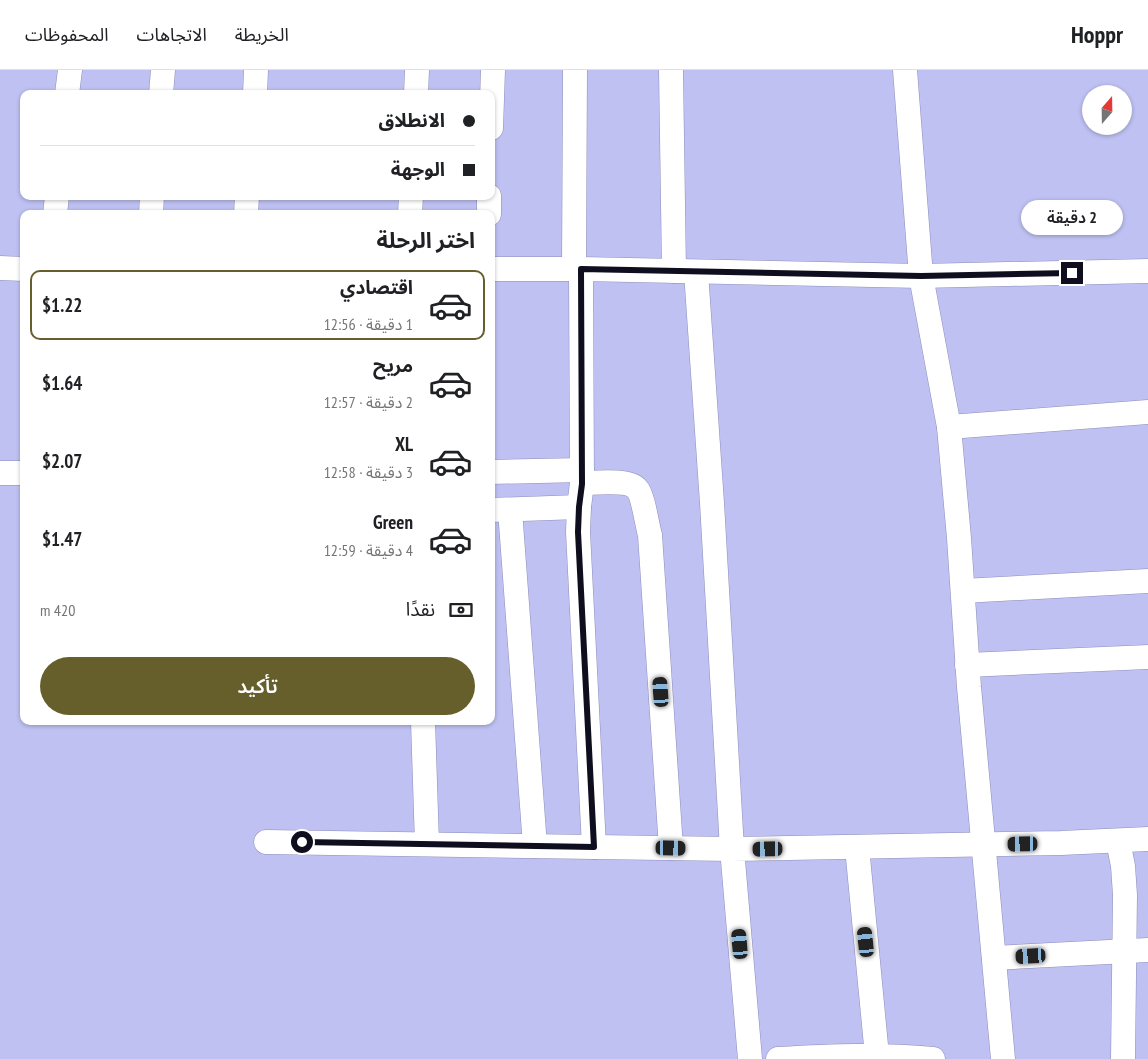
<!DOCTYPE html>
<html lang="ar">
<head>
<meta charset="utf-8">
<style>
	body { margin:0; font-family:"PT Sans Narrow","Noto Sans Arabic",sans-serif; background:#f6f6f6; color:#202124; direction:rtl; height:100vh; display:flex; flex-direction:column; font-size:19px; white-space:nowrap }
	* { box-sizing:border-box; margin:0 }
	p { font-size:16px; color:#757577 }
	.icon { flex:none; width:28px; height:28px; fill:none; stroke:currentColor; stroke-width:2; stroke-linecap:round; stroke-linejoin:round }
	.map { position:relative; flex:1; overflow:hidden; direction:ltr }
	.details { position:absolute; left:20px; top:140px; width:475px; height:515px; display:flex; flex-direction:column; background:#fff; border-radius:10px; box-shadow:0 1px 4px #0004; direction:rtl }
	.details>* { flex:none }
	.top-card { position:absolute; left:20px; top:20px; width:475px; height:110px; border-radius:10px; box-shadow:0 1px 4px #0004; direction:rtl; display:grid; align-content:center; height:110px; padding:0 20px; background:#fff }
	.needle { width:32px; rotate:20deg }
	.buttons { position:absolute; left:1082px; top:15px; display:grid; gap:10px }
	.buttons a { display:grid; place-items:center; width:50px; height:50px; border-radius:50%; background:#fff; box-shadow:0 1px 4px #0004; font-size:25px }
	.end { position:absolute; width:22px; height:22px; margin:-11px; border:6px solid #0e0e1f; background:#fff; box-shadow:0 0 0 2px #fff }
	.from { border-radius:50% }
	.bubble { position:absolute; height:35px; border-radius:18px; background:#fff; box-shadow:0 1px 4px #0004; font-size:16px; font-weight:600; line-height:35px; text-align:center; direction:rtl }
	.car { position:absolute; width:15px; height:30px; margin:-15px -8px; border-radius:6px; box-shadow:0 0 4px 1px #0007; background:linear-gradient(#222 24%,#8ab4d8 0 40%,#222 0 76%,#8ab4d8 0 86%,#222 0) }
	.top-card b { display:flex; align-items:center; gap:18px; height:48px; font-size:19px }
	.top-card b+b { border-top:1px solid #e0e0e0 }
	.top-card i { width:12px; height:12px; background:#202124 }
	ul { padding:0; list-style:none }
	li { display:flex; align-items:center; gap:15px; height:70px; margin:0 10px 8px; padding:0 10px; border:2px solid transparent; border-radius:10px }
	li div { flex:1 }
	li b { display:block; font-size:19px }
	li em { font-style:normal; font-weight:600 }
	li.on { border-color:#665f2c }
	li>.icon { width:45px; height:45px; stroke-width:1.5 }
	h2 { padding:0 20px; font-size:22px; line-height:60px }
	.pay { display:flex; align-items:center; gap:12px; height:55px; padding:0 20px; font-size:19px }
	.pay p { margin-inline-start:auto }
	.primary-button { display:flex; gap:10px; margin-top:auto; padding:10px 20px }
	.primary-button a { flex:1; height:58px; border-radius:30px; background:#665f2c; color:#fff; font-size:20px; font-weight:600; line-height:58px; text-align:center }
	header { display:flex; align-items:center; gap:30px; box-sizing:border-box; height:70px; padding:0 25px; background:#fff; border-bottom:1px solid #e0e0e0 }
	header strong { font-size:24px }
	nav { display:flex; gap:28px; margin-inline-start:auto; font-size:18px }
	.map>svg:first-child { display:block }
	.lines { fill:none; stroke-linecap:round; stroke-linejoin:round }
	.minor-casing { stroke:#8c8ebc; stroke-width:25 }
	.minor { stroke:#fff; stroke-width:24 }
	.route { stroke:#0e0e1f; stroke-width:6 }
</style>
</head>
<body>
<header>
<strong>Hoppr</strong>
<nav><a>الخريطة</a><a>الاتجاهات</a><a>المحفوظات</a></nav>
</header>
<div class="map">
<svg width="1148" height="989" viewBox="0 0 1148 989">
	<rect width="100%" height="100%" fill="#bec1f1"/>
	<g class="lines">
		<defs>
			<g id="minor">
				<path d="M671,0L674,201"/>
				<path d="M905,0L921,206L949,357L959,468L969,617L1003,989"/>
				<path d="M67,24L70,0"/>
				<path d="M161,24L163,0"/>
				<path d="M255,24L256,0"/>
				<path d="M416,24L417,0"/>
				<path d="M491,58L493,0"/>
				<path d="M55,144L57,126"/>
				<path d="M151,144L152,126"/>
				<path d="M246,144L247,126"/>
				<path d="M410,144L411,126"/>
				<path d="M489,144V126"/>
				<path d="M0,198L24,199"/>
				<path d="M491,199H581L921,206L1148,201"/>
				<path d="M581,199L582,413L579,437L578,462L594,777"/>
				<path d="M574,200L575,0"/>
				<path d="M949,357L1148,342"/>
				<path d="M491,402L582,400"/>
				<path d="M0,403H24"/>
				<path d="M582,413C594,413 629,409 637,419C643,425 647,455 650,465L671,778"/>
				<path d="M491,440L579,437"/>
				<path d="M510,440L535,776"/>
				<path d="M963,521L1148,511"/>
				<path d="M967,595L1148,587"/>
				<path d="M423,651L427,774"/>
				<path d="M1118,771L1123,796L1125,825L1123,989"/>
				<path d="M266,772L732,779L712,433L696,202"/>
				<path d="M857,777L877,986"/>
				<path d="M994,888L1148,880"/>
				<path d="M750,989L732,779L1061,773L1148,769"/>
				<path d="M778,989C830,986 881,984 933,989"/>
			</g>
		</defs>
		<!-- minor casing -->
		<use href="#minor" class="minor-casing"/>
		<!-- minor -->
		<use href="#minor" class="minor"/>
	</g>
	<g class="lines">
		<!-- route -->
		<path class="route" d="M302,772L594,777L578,462L579,437L582,414L581,199L921,206L1072,203"/>
	</g>
</svg>
<div class="buttons">
<a><svg class="needle" viewBox="-14 -14 28 28"><path d="M0-13l5 13h-10z" fill="#e53935"/><path d="M0 13l5-13h-10z" fill="#757577"/></svg></a>
</div>
<i class="end from" style="left:302px;top:772px"></i>
<i class="end" style="left:1072px;top:203px"></i>
<div class="bubble" style="left:1021px;top:130px;width:102px">2 دقيقة</div>
<i class="car" style="left:661px;top:622px;rotate:356deg"></i>
<i class="car" style="left:1023px;top:774px;rotate:269deg"></i>
<i class="car" style="left:671px;top:778px;rotate:91deg"></i>
<i class="car" style="left:768px;top:779px;rotate:269deg"></i>
<i class="car" style="left:866px;top:872px;rotate:354deg"></i>
<i class="car" style="left:740px;top:874px;rotate:355deg"></i>
<i class="car" style="left:1031px;top:886px;rotate:267deg"></i>
<div class="top-card">
<b><i class="from"></i>الانطلاق</b>
<b><i></i>الوجهة</b>
</div>
<section class="details">
<h2>اختر الرحلة</h2>
<ul>
<li class="on"><svg class="icon" aria-label="car" viewBox="0 0 24 24"><path d="M5 17H2v-5l4-1 3-4h7l3 4 3 1v5h-3M9 17h6M6 11h13"/><circle cx="7" cy="17" r="2"/><circle cx="17" cy="17" r="2"/></svg><div><b>اقتصادي</b><p>1 دقيقة · 12:56</p></div><em>$1.22</em></li>
<li><svg class="icon" aria-label="car" viewBox="0 0 24 24"><path d="M5 17H2v-5l4-1 3-4h7l3 4 3 1v5h-3M9 17h6M6 11h13"/><circle cx="7" cy="17" r="2"/><circle cx="17" cy="17" r="2"/></svg><div><b>مريح</b><p>2 دقيقة · 12:57</p></div><em>$1.64</em></li>
<li><svg class="icon" aria-label="car" viewBox="0 0 24 24"><path d="M5 17H2v-5l4-1 3-4h7l3 4 3 1v5h-3M9 17h6M6 11h13"/><circle cx="7" cy="17" r="2"/><circle cx="17" cy="17" r="2"/></svg><div><b>XL</b><p>3 دقيقة · 12:58</p></div><em>$2.07</em></li>
<li><svg class="icon" aria-label="car" viewBox="0 0 24 24"><path d="M5 17H2v-5l4-1 3-4h7l3 4 3 1v5h-3M9 17h6M6 11h13"/><circle cx="7" cy="17" r="2"/><circle cx="17" cy="17" r="2"/></svg><div><b>Green</b><p>4 دقيقة · 12:59</p></div><em>$1.47</em></li>
</ul>
<div class="pay"><svg class="icon" aria-label="cash" viewBox="0 0 24 24"><path d="M3 7h18v10H3z"/><circle cx="12" cy="12" r="2"/></svg>نقدًا<p>420 m</p></div>
<div class="primary-button"><a>تأكيد</a></div>
</section>
</div>
</body>
</html>
